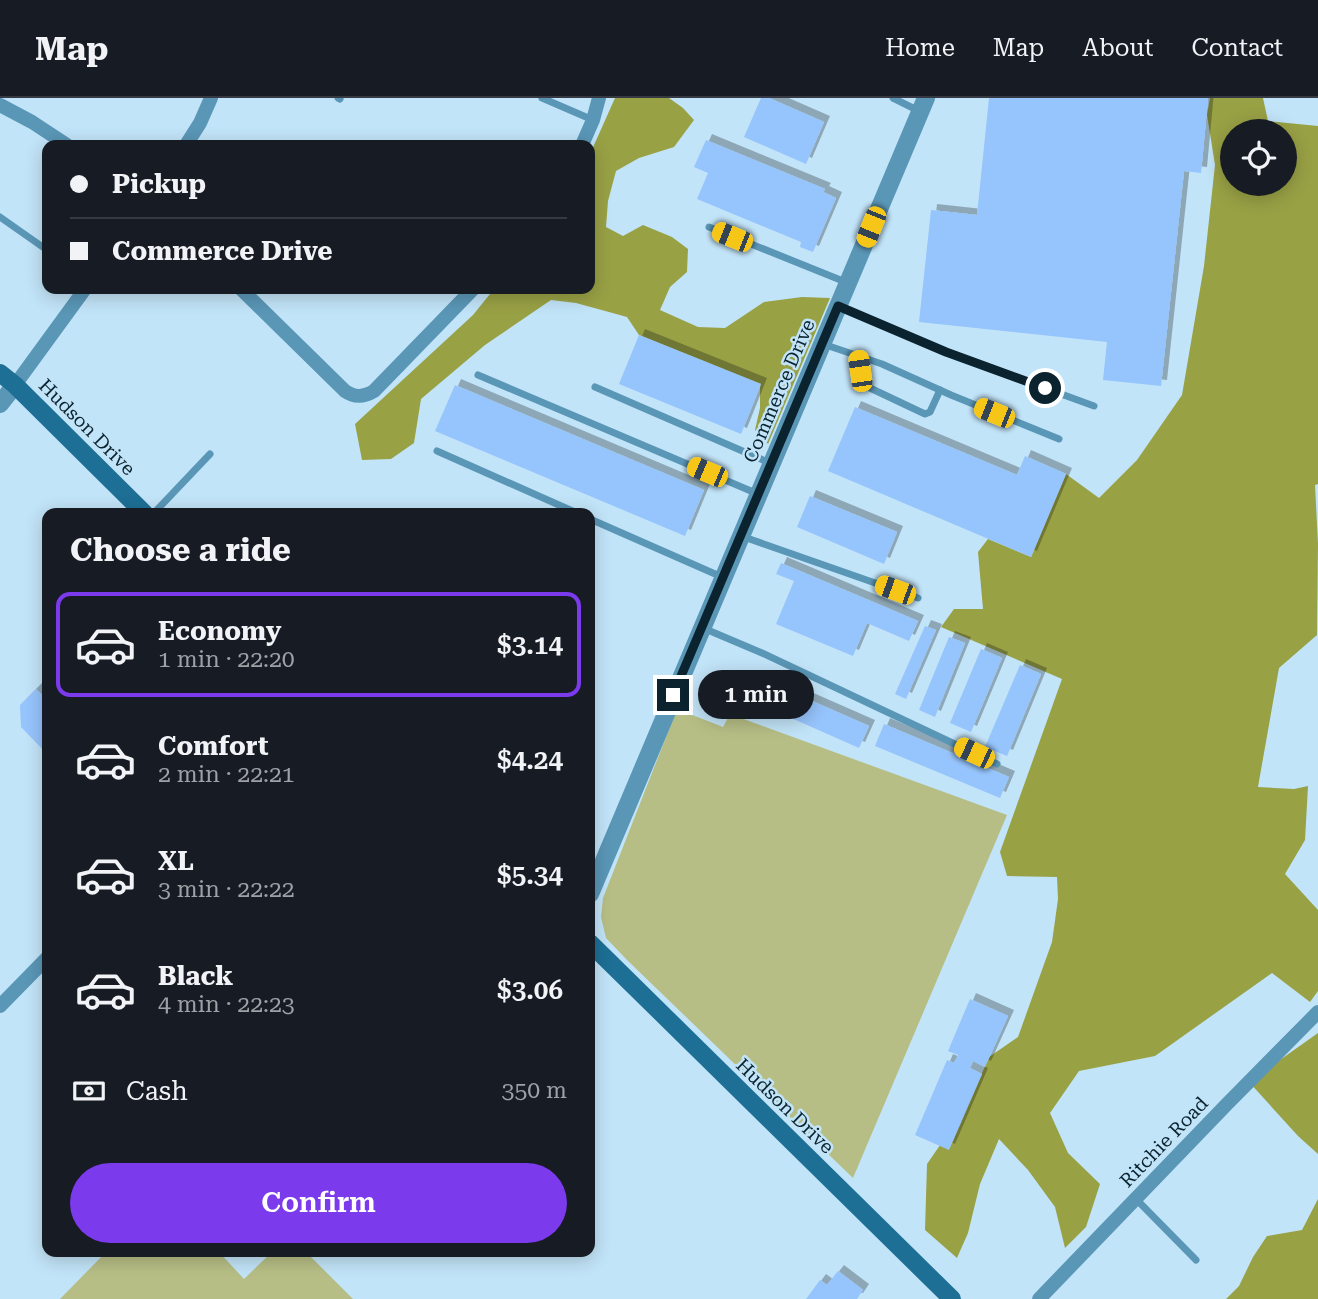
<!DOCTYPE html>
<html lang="en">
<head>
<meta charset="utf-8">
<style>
	body { margin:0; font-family:"Roboto Serif",serif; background:#242831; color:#f1f3f6; height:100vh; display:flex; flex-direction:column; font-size:26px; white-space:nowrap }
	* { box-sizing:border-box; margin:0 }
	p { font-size:23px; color:#9ea1a6 }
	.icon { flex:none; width:38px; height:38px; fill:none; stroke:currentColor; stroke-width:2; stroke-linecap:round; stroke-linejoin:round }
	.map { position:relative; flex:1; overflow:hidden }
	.panel { position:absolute; left:42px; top:410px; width:553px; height:749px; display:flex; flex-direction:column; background:#171b24; border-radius:14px; box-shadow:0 4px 18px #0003 }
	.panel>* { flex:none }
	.hud { position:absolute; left:42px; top:42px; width:553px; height:154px; border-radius:14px; box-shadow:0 4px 18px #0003; display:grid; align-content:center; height:154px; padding:0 28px; background:#171b24 }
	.tools { position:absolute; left:1220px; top:21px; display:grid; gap:14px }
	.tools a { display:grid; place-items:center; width:77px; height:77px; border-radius:50%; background:#171b24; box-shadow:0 4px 18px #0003; font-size:35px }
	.end { position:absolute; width:32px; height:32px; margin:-16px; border:9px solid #0b232f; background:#fff; box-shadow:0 0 0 4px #fff }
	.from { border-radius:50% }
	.bubble { position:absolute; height:49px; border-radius:24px; background:#171b24; box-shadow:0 4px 18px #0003; font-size:23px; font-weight:600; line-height:49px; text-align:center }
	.car { position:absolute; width:21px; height:42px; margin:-21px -10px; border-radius:9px; box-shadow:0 0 5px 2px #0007; background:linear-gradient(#f5c518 24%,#345 0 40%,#f5c518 0 76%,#345 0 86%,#f5c518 0) }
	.hud b { display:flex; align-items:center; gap:24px; height:66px; font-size:26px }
	.hud b+b { border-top:2px solid #363941 }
	.hud i { width:18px; height:18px; background:#f1f3f6 }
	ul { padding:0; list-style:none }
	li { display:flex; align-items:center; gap:21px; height:105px; margin:0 14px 10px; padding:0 14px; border:4px solid transparent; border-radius:14px }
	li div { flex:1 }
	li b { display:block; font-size:26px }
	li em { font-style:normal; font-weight:600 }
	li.active { border-color:#7c3aed }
	li>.icon { width:63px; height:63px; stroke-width:1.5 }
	h2 { padding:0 28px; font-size:32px; line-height:84px }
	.pay { display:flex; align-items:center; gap:18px; height:77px; padding:0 28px; font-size:26px }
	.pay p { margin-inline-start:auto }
	.primary-button { display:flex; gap:14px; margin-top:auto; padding:14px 28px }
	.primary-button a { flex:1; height:80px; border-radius:42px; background:#7c3aed; color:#fff; font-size:28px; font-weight:600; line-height:80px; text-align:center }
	header { display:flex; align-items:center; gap:42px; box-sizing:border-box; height:98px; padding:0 35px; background:#171b24; border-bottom:2px solid #363941 }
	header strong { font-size:33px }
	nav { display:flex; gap:38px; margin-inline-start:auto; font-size:24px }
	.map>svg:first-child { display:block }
	.green { fill:#b7be85 }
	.forest { fill:#99a145; fill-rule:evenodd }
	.building { fill:#96c4fc; filter:url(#shadow) }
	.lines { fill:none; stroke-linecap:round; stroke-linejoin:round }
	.service { stroke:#5a96b6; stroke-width:7 }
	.minor { stroke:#5a96b6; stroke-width:14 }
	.tertiary { stroke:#5a96b6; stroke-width:18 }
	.secondary { stroke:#1d6f95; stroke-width:18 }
	.route { stroke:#0b232f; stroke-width:9 }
	.labels { text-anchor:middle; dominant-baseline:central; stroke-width:5; stroke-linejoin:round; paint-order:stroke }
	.street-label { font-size:19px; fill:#0b232f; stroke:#c2e4f8 }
</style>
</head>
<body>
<header>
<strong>Map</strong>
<nav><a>Home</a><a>Map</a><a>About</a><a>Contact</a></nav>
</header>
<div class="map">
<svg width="1318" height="1201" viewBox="0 0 1318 1201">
	<defs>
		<filter id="shadow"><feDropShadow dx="6" dy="-6" stdDeviation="0" flood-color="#0004"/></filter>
	</defs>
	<rect width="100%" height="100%" fill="#c2e4f8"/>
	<!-- green -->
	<g class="green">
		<path d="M677,611L723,629L730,616L1007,717L853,1080L627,862L606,840L601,819L603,800Z"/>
		<path d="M107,1153H218L244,1181L273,1153H305L353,1201H60Z"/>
	</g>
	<!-- forest -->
	<g class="forest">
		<path d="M615,0H669L683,10L694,22L674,49L639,60L616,73L608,103L606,129L623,138L643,127L672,139L688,151L687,174L670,189L660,212L698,229L725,230L764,204L802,199L830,200L768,346L755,332L760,310V286L639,237L627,219L576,205L551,202L485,247L421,301L414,345L391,361L362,362L355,326L473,217L494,191H590V56Z"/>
		<path d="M1210,0H1263L1268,23L1318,28V386L1315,387L1318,446L1317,537L1279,570L1258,689L1294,691L1308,688L1305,742L1285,776L1318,812V893L1310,904L1272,875L1155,958L1079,973L1050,1015L1068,1055L1100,1086L1086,1129L1065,1150L1055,1109L1028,1072L999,1041L980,1086L968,1135L957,1160L925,1132L927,1066L969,1005L989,959L1018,939L1052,844L1058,801L1057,779L1007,778L1000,754L1062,581L941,529L954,511H983L978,454L988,441L1031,459L1066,376L1099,400L1137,362L1182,297L1204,168L1215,67L1207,17ZM1232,33H1284V86H1232Z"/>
		<path d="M1318,935V1056L1298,1038L1249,984Z"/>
		<path d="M1318,1101V1201H1226L1239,1188L1253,1159L1267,1138L1302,1132Z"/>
	</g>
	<!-- building -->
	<g class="building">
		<path d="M761,0H769L824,24L806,66L744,39Z"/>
		<path d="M989,0H1208L1201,75L1184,73L1161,288L1103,282L1107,244L919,224L931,112L977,117Z"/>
		<path d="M706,42L825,91L823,94L836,100L813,154L800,149L801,144L697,101L708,75L694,69Z"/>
		<path d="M639,237L761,286L741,336L619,286Z"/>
		<path d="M455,287L704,392L685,438L435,333Z"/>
		<path d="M855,309L1017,377L1025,358L1066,376L1031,459L828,373Z"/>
		<path d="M810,398L897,434L884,466L797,429Z"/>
		<path d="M781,465L918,523L909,543L867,525L853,558L776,526L794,483L776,476Z"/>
		<path d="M925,528L936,532L906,601L895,596Z"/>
		<path d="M949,539L965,545L935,619L919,612Z"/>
		<path d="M981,551L1002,560L971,634L950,625Z"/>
		<path d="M1020,567L1041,576L1007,658L985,649Z"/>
		<path d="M762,581L869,628L859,650L753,603Z"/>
		<path d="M36,591L47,602V656L21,629L20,607Z"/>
		<path d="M884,626L1009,679L1000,700L875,648Z"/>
		<path d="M970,901L1008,918L985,969L973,963L970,970L982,976L949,1052L915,1037L947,962L954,965L958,957L948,953Z"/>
		<path d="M838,1173L863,1192L857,1201H806L820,1182L827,1187Z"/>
	</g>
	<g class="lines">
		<!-- service -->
		<g class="service">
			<path d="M338,0L340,1"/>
			<path d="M542,0L593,22"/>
			<path d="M893,0L919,13"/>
			<path d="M0,119L47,152"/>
			<path d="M709,129L848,185"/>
			<path d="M839,209L946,254L1094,308"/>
			<path d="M823,246L882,266L951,297L1059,341"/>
			<path d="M858,258L860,273L870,290L925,316L930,314L940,292"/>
			<path d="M478,277L758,396"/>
			<path d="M595,289L770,365"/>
			<path d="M437,353L577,415"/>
			<path d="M154,415L210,356"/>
			<path d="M590,421L722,479"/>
			<path d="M741,438L918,500"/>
			<path d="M703,530L762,555L997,666"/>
			<path d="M1136,1101L1196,1162"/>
		</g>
		<!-- minor -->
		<g class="minor">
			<path d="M0,7L32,24L67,47"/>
			<path d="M186,47L200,25L211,0"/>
			<path d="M582,47L593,22L599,0"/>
			<path d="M241,191L345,293C355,300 364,299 374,293L473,191"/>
			<path d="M15,287L85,191"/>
			<path d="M0,908L47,860"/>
			<path d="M1039,1201L1227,1006L1318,914"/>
		</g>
		<!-- tertiary -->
		<g class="tertiary">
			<path d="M0,306L15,287"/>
			<path d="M590,796L926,0"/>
		</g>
		<!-- secondary -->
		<g class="secondary">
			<path d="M0,275L15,287L144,415"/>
			<path d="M590,845L952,1201"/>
		</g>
	</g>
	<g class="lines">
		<!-- route -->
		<path class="route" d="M673,597L838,208L946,254L1045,290"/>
	</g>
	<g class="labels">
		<!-- street labels -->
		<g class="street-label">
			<text transform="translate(779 293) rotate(-67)">Commerce Drive</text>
			<text transform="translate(87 329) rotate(45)">Hudson Drive</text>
			<text transform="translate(785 1008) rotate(44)">Hudson Drive</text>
			<text transform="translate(1164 1044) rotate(-46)">Ritchie Road</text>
		</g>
	</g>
</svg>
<div class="tools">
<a><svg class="icon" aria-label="locate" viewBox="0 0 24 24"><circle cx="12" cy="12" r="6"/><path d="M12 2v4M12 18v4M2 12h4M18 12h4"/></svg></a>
</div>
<i class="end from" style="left:1045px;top:290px"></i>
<i class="end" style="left:673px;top:597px"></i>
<div class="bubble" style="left:698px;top:572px;width:116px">1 min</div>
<i class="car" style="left:871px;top:129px;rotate:202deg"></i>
<i class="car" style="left:732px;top:139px;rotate:292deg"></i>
<i class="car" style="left:860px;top:273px;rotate:352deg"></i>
<i class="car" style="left:994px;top:315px;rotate:292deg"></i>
<i class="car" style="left:707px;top:374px;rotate:293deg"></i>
<i class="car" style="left:895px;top:492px;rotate:290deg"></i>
<i class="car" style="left:974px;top:655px;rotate:295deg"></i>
<div class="hud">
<b><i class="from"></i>Pickup</b>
<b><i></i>Commerce Drive</b>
</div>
<section class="panel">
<h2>Choose a ride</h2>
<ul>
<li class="active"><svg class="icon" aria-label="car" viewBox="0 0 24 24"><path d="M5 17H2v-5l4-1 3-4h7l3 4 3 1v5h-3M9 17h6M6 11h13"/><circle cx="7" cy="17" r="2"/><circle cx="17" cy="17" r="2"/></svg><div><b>Economy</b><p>1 min · 22:20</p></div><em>$3.14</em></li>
<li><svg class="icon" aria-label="car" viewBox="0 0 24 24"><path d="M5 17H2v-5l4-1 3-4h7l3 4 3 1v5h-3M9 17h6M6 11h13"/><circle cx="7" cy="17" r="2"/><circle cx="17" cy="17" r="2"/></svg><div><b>Comfort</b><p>2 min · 22:21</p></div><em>$4.24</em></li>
<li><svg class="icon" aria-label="car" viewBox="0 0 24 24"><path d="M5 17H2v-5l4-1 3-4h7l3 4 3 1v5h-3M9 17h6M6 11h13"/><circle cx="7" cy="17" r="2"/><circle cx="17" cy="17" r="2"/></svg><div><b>XL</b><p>3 min · 22:22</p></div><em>$5.34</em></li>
<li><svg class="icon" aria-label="car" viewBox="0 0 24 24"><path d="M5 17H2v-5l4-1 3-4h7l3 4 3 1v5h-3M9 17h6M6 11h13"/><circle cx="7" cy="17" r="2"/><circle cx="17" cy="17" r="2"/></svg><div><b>Black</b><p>4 min · 22:23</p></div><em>$3.06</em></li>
</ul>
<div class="pay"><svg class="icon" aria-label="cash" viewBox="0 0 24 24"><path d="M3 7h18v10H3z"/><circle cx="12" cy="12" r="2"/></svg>Cash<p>350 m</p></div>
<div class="primary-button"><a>Confirm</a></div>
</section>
</div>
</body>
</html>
